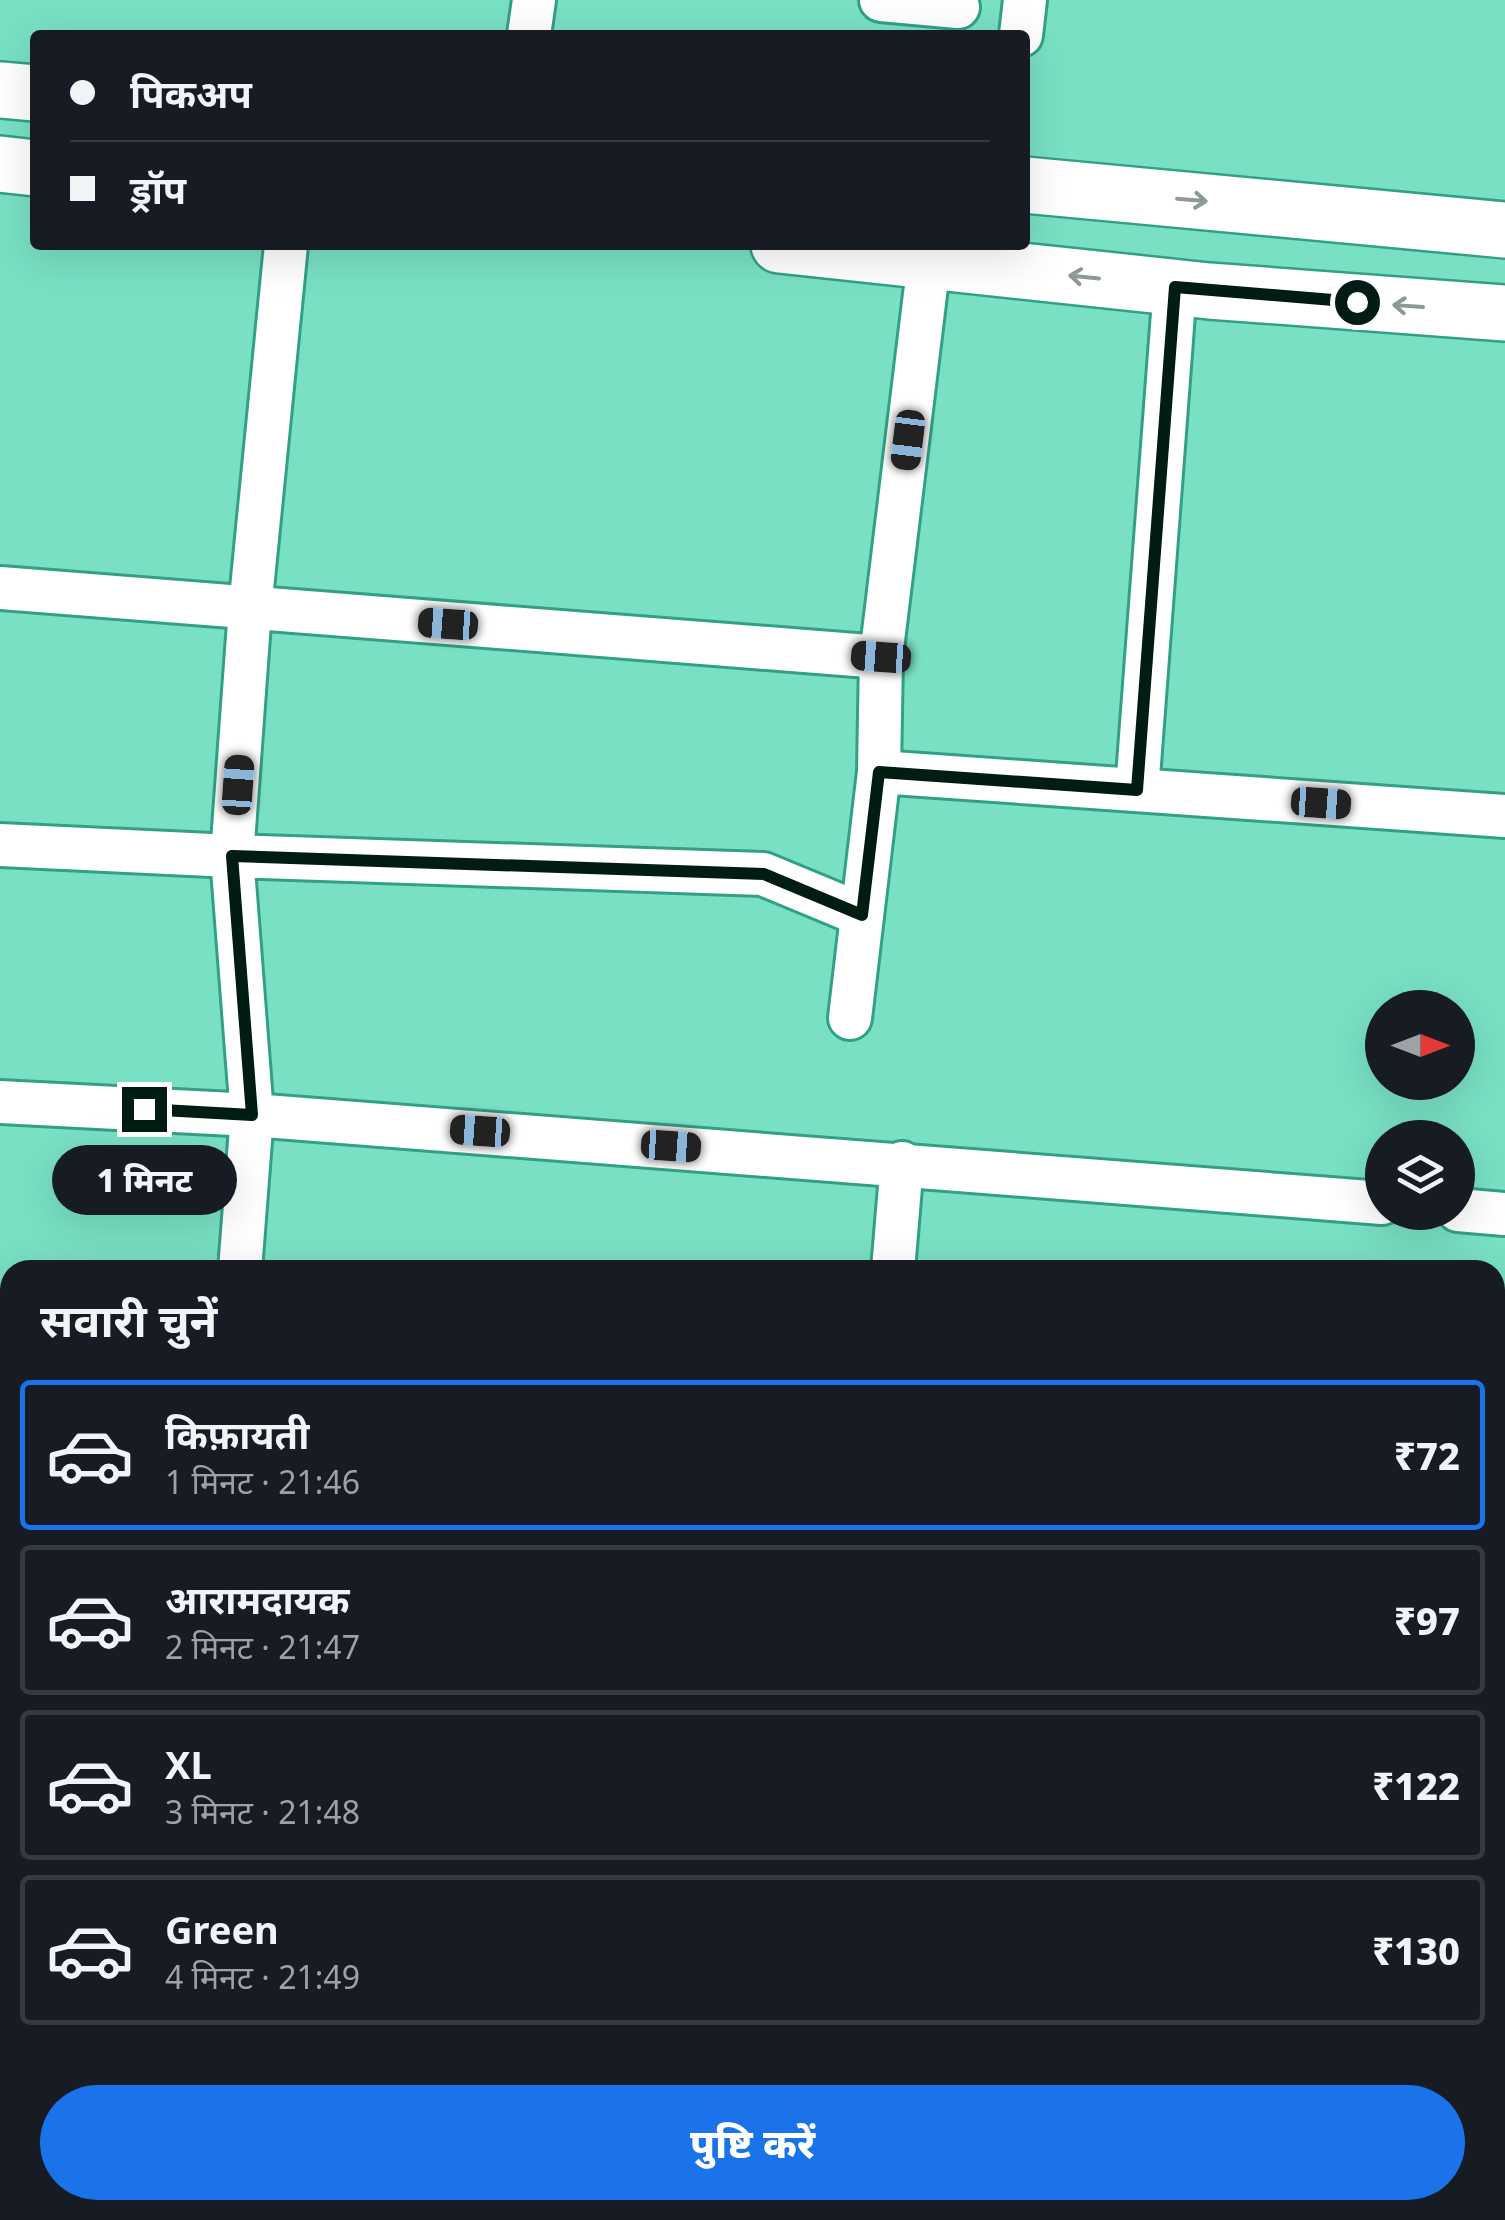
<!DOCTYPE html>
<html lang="hi">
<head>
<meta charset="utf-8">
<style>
	body { margin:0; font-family:"Noto Sans","Noto Sans Devanagari",sans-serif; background:#242831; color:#f1f3f6; height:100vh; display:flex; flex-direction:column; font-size:38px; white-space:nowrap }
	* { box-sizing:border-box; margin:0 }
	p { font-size:32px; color:#9ea1a6 }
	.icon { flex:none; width:55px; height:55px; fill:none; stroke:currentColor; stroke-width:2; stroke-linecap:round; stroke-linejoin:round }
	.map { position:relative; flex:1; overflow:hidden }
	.details { position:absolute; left:0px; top:1260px; width:1505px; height:960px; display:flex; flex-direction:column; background:#171b24; border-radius:30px 30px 0 0; box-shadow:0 10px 40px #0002 }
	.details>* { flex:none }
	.hud { position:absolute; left:30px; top:30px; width:1000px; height:220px; border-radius:10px; box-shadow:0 10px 40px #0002; display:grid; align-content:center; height:220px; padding:0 40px; background:#171b24 }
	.needle { width:65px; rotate:90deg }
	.buttons { position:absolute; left:1365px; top:990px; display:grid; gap:20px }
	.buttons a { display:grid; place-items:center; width:110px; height:110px; border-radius:50%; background:#171b24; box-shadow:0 10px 40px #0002; font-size:50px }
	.end { position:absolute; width:45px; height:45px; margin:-22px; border:12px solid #001c15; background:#fff; box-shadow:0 0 0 5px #fff }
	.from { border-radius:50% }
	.bubble { position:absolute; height:70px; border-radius:35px; background:#171b24; box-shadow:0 10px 40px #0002; font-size:32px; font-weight:800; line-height:70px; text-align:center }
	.car { position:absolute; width:30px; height:60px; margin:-30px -15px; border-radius:12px; box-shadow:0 0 8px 2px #0007; background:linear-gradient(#222 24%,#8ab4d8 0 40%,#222 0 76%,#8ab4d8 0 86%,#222 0) }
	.hud b { display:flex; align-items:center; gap:35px; height:95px; font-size:38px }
	.hud b+b { border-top:2px solid #363941 }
	.hud i { width:25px; height:25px; background:#f1f3f6 }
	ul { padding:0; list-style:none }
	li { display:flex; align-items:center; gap:30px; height:150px; margin:0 20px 15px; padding:0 20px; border:5px solid #363941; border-radius:10px }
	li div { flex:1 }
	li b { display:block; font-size:38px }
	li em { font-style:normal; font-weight:800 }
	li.selected { border-color:#1a73e8 }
	li>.icon { width:90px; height:90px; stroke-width:1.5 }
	h2 { padding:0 40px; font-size:45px; line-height:120px }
	.action { display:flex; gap:20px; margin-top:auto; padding:20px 40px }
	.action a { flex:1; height:115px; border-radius:60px; background:#1a73e8; color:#fff; font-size:40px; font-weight:800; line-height:115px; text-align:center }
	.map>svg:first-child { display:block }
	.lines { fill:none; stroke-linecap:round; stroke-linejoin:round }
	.minor-casing { stroke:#32a086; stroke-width:48 }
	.tertiary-casing { stroke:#32a086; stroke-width:60 }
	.minor { stroke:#fff; stroke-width:42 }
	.tertiary { stroke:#fff; stroke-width:55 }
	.oneway { stroke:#8c9996 }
	.route { stroke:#001c15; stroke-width:12 }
</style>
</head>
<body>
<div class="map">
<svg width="1505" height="2220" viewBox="0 0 1505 2220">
	<rect width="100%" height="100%" fill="#79e0c4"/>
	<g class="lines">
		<defs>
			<g id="minor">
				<path d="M881,0L958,7"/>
				<path d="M529,35L534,0"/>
				<path d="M1021,35L1025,0"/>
				<path d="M0,588L881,657"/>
				<path d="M879,772L881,657L931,245"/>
				<path d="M1137,790L1175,287"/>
				<path d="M0,845L232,856L250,609L286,245"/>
				<path d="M850,1018L879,772L1505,816"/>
				<path d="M0,1102L252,1115L232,856L763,874L862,915"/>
				<path d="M1458,1210L1505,1214"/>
				<path d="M240,1270L252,1115L1382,1203"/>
				<path d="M893,1270L902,1163"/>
				<path d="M0,1371L10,1372"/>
				<path d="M1495,1480L1505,1481"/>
				<path d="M0,1629L10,1631"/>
				<path d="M1495,1807H1505"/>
				<path d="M0,1910L10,1912"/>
				<path d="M0,2165L10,2167"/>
				<path d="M606,2210L704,2220"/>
				<path d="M1487,2210V2220"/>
				<path d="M220,2220L222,2210"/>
				<path d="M823,2220V2210"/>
				<path d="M984,2220L985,2210"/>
			</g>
			<g id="tertiary">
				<path d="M0,90L35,93"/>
				<path d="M0,164L35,168"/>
				<path d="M1025,185L1505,230"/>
				<path d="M779,245L1209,291L1505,313"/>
			</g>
		</defs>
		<!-- minor casing -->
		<use href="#minor" class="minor-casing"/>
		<!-- tertiary casing -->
		<use href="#tertiary" class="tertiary-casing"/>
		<!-- minor -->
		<use href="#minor" class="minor"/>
		<!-- tertiary -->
		<use href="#tertiary" class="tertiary"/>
	</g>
	<!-- one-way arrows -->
	<defs><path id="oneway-shaft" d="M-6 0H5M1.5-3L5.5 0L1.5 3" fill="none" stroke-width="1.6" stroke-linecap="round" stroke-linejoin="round" transform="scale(2.5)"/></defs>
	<g class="oneway">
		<use href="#oneway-shaft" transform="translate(1192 200) rotate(5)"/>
		<use href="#oneway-shaft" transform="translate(1084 277) rotate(-174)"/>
		<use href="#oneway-shaft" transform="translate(1408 306) rotate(-176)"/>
	</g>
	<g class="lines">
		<!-- route -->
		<path class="route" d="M144,1109L252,1115L232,856L764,874L862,915L879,772L1137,790L1175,287L1357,302"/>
	</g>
</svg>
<div class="buttons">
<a><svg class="needle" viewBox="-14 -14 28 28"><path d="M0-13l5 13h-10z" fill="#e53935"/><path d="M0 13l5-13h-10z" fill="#9ea1a6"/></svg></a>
<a><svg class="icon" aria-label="layers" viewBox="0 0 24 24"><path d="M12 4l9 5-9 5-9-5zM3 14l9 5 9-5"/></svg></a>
</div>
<i class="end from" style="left:1357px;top:302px"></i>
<i class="end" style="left:144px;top:1109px"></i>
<div class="bubble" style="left:52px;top:1145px;width:185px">1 मिनट</div>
<i class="car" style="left:908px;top:440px;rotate:187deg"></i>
<i class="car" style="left:448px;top:624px;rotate:274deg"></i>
<i class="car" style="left:881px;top:657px;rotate:274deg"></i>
<i class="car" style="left:238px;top:785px;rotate:4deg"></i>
<i class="car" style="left:1321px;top:803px;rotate:94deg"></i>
<i class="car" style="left:480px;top:1131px;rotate:274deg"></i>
<i class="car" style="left:671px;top:1146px;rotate:94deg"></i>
<div class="hud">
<b><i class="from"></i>पिकअप</b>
<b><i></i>ड्रॉप</b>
</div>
<section class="details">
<h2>सवारी चुनें</h2>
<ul>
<li class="selected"><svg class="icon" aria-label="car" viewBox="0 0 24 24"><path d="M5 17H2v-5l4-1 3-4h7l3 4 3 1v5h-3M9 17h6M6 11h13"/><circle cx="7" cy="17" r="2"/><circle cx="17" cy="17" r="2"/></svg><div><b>किफ़ायती</b><p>1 मिनट · 21:46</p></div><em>₹72</em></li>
<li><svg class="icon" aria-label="car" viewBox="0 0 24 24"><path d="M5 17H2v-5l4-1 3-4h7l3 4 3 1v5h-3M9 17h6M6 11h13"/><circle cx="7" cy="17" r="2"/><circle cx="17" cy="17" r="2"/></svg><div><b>आरामदायक</b><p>2 मिनट · 21:47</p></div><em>₹97</em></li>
<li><svg class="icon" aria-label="car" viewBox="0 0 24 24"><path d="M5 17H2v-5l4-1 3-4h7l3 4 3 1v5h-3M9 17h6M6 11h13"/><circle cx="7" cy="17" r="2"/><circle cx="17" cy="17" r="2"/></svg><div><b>XL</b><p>3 मिनट · 21:48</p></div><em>₹122</em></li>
<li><svg class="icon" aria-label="car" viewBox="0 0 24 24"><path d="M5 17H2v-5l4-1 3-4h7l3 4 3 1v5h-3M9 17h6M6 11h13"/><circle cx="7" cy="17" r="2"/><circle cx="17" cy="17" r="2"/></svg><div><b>Green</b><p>4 मिनट · 21:49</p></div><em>₹130</em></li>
</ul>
<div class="action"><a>पुष्टि करें</a></div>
</section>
</div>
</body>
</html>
